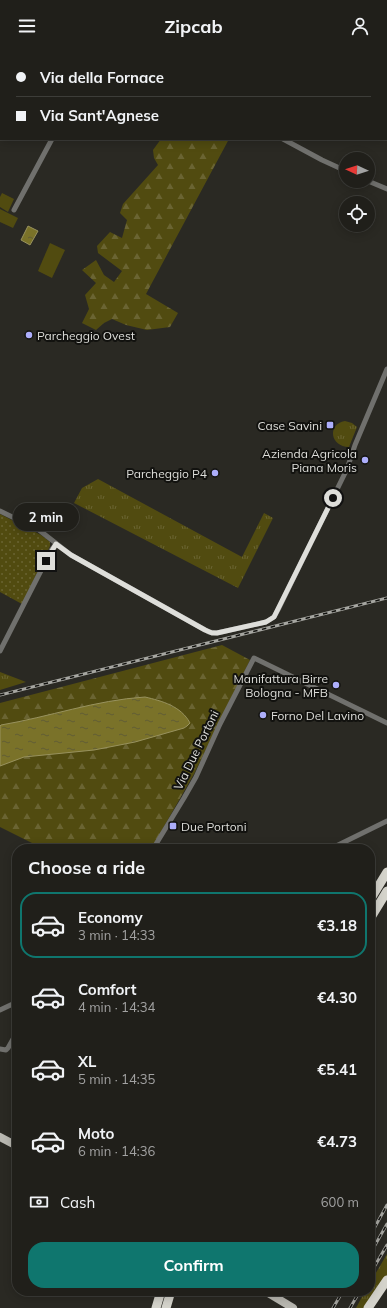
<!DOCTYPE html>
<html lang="en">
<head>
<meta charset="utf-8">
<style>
	body { margin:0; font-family:Mulish,sans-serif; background:#282723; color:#f1f3f6; height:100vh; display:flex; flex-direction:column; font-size:15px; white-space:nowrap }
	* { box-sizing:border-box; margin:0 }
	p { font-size:13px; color:#a2a2a2 }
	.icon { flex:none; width:22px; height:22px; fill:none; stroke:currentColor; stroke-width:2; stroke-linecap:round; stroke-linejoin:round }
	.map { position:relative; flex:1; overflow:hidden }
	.sheet { position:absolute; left:12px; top:792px; width:363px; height:452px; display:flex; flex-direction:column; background:#201f1a; border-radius:16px; box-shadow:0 2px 10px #0003,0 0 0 1px #3d3d39 }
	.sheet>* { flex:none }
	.banner { position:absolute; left:0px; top:0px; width:387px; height:88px; box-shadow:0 2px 10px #0003,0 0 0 1px #3d3d39; display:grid; align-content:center; height:88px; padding:0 16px; background:#201f1a }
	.needle { width:26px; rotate:273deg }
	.tools { position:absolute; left:339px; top:100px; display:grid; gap:8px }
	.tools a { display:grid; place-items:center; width:36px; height:36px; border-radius:50%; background:#201f1a; box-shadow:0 2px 10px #0003,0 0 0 1px #3d3d39; font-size:20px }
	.end { position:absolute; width:18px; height:18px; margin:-9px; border:5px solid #dededa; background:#111; box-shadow:0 0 0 2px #111 }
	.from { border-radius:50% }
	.bubble { position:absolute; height:28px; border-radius:14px; background:#201f1a; box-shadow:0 2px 10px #0003,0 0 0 1px #3d3d39; font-size:13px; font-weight:700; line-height:28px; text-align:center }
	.banner b { display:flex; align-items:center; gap:14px; height:38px; font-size:15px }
	.banner b+b { border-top:1px solid #3d3d39 }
	.banner i { width:10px; height:10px; background:#f1f3f6 }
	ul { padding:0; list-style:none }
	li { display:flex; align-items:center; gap:12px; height:66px; margin:0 8px 6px; padding:0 8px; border:2px solid transparent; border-radius:16px }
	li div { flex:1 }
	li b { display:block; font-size:15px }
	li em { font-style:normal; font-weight:700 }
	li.active { border-color:#0f766e }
	li>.icon { width:36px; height:36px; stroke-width:1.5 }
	h2 { padding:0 16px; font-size:18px; line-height:48px }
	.pay { display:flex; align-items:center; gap:10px; height:44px; padding:0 16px; font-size:15px }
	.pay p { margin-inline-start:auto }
	.primary-button { display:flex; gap:8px; margin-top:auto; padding:8px 16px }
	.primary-button a { flex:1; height:46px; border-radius:16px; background:#0f766e; color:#fff; font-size:16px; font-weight:700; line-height:46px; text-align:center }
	header { display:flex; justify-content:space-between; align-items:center; height:52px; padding:0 16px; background:#201f1a; font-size:18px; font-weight:700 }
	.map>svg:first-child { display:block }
	.grass { fill:url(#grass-tufts) }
	.forest { fill:url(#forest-firs) }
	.park { fill:url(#park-dots) }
	.garden { fill:#514b10 }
	.water { fill:url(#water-ripples); stroke:#98925e }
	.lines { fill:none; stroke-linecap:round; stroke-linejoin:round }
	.minor { stroke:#70706d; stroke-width:5 }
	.primary { stroke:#b8b7b0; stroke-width:8 }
	.motorway { stroke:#d4d3cb; stroke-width:9 }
	.rail-casing { stroke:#a6a6a1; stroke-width:3 }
	.rail { stroke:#12120f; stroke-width:1.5; stroke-dasharray:4.5; stroke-linecap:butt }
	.route { stroke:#dededa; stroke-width:5 }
	.poi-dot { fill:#adaefb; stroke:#12120f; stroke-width:1.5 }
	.labels { text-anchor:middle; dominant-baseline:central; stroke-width:4; stroke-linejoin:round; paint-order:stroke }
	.poi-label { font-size:12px; fill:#dededa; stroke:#12120f; text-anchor:end }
	.street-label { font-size:12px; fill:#dededa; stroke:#12120f }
</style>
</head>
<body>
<header><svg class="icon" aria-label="menu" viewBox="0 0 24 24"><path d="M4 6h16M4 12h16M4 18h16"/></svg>Zipcab<svg class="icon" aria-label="person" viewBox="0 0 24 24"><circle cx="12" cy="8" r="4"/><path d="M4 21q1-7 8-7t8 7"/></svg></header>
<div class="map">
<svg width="387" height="1256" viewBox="0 0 387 1256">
	<defs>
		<pattern id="grass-tufts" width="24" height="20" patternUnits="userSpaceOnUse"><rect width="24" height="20" fill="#514b10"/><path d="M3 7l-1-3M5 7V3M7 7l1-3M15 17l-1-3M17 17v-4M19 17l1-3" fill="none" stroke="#6a6432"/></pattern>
		<pattern id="forest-firs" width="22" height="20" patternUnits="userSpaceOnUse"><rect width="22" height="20" fill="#514b10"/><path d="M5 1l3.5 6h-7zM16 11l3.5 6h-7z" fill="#6a6432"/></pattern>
		<pattern id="park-dots" width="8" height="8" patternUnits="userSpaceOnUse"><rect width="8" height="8" fill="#514b10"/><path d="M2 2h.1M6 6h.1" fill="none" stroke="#6a6432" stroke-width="1.8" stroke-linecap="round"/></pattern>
		<pattern id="water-ripples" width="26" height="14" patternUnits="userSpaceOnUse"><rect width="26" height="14" fill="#7a7229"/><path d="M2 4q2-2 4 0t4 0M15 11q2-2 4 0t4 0" fill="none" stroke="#615d34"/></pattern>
	</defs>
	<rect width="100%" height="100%" fill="#2a2923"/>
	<!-- grass -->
	<g class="grass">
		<path d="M345,369L352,371L357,375L349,395C330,395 327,372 345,369Z"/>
		<path d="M98,427L242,505L264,461L273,466L238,536L74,451L82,436Z"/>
		<path d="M0,620L26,630L0,638Z"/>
		<path d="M387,1202V1223L365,1256H356L365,1239H370V1231Z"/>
	</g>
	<!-- forest -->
	<g class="forest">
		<path d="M161,87H229L146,242L178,261L170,275L147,278L126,273L112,267L104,271L96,278L82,271L89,257L85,243L96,231L82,218L96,208L104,223L114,230L122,219L98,201L97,194L110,180L122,186L127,168L120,161L123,152L158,113L154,106L153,98Z"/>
		<path d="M222,593L250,608L194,722L151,797H44L0,775V651Z"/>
	</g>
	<!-- park -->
	<path class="park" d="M0,462L41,483L50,490V494L22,552L0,540Z"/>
	<!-- garden -->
	<g class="garden">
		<path d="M2,141L14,147L8,160L0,155V145Z"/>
		<path d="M0,157L18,166L13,176L0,170Z"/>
		<path d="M50,191L65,198L52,226L38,219Z"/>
	</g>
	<!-- water -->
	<g class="water">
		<path d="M28,174L38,179L30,193L21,188Z"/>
		<path d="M145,645C162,649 181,654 190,671L187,674L184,676L135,690L94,698L24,705L0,714V674L1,673C49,665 96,648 145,645Z"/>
	</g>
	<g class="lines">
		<!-- minor -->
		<g class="minor">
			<path d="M120,0L122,1"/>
			<path d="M28,1L29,0"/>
			<path d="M100,1L101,0"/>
			<path d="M0,46L1,44"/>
			<path d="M283,87L322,108L346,119"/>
			<path d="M368,129L387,137"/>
			<path d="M14,158L52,87"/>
			<path d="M0,459L39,478L71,503L209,580L217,581L266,570L274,565L279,556L347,417L355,393L387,317"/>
			<path d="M0,599L52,497L56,492"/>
			<path d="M153,797L184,746L196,725L220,672L254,606L387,671"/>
			<path d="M330,797L387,769"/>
			<path d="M0,958L17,950"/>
			<path d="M0,997L6,998L8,996L17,980"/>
		</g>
		<!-- primary -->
		<g class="primary">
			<path d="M0,1085L17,1094"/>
			<path d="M265,1239L293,1256"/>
		</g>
		<!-- motorway -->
		<g class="motorway">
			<path d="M370,848L387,820"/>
			<path d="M370,867L387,839"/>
			<path d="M156,1256L161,1239"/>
			<path d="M166,1256L171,1239"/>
			<path d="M368,1256L387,1228"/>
		</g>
		<defs>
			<g id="rail">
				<path d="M0,643L387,546"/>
				<path d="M370,1184L387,1153"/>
				<path d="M370,1202L387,1172"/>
				<path d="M370,1222L387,1193"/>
				<path d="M333,1256L343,1239"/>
				<path d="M350,1256L360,1239"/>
			</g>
		</defs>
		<!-- rail casing -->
		<use href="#rail" class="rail-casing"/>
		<!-- rail -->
		<use href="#rail" class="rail"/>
	</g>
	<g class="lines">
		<!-- route -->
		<path class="route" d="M46,509L56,492L71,503L205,578L212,581H217L266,570L274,565L333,446"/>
	</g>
	<!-- markers -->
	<g class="poi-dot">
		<circle cx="29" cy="283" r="4"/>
		<rect x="326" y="369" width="8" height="8" rx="2"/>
		<circle cx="365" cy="408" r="4"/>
		<circle cx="215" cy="421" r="4"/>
		<circle cx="336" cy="633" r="4"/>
		<circle cx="263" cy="663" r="4"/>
		<rect x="169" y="770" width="8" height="8" rx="2"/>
	</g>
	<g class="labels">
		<!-- poi labels -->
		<g class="poi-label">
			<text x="37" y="283" text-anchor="start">Parcheggio Ovest</text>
			<text x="322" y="373">Case Savini</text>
			<text x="357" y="401">Azienda Agricola<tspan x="357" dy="14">Piana Moris</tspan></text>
			<text x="207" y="421">Parcheggio P4</text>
			<text x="328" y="626">Manifattura Birre<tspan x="328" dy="14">Bologna - MFB</tspan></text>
			<text x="271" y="663" text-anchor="start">Forno Del Lavino</text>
			<text x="181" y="774" text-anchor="start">Due Portoni</text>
		</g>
		<!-- street labels -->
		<g class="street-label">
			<text transform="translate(196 698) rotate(-64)">Via Due Portoni</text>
		</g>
	</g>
</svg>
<div class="tools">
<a><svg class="needle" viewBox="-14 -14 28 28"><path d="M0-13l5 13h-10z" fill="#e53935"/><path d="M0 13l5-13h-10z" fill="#a2a2a2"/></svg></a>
<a><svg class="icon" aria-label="locate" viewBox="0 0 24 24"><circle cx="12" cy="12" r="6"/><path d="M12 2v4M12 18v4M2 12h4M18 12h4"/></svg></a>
</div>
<i class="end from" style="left:333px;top:446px"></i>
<i class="end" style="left:46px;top:509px"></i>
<div class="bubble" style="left:13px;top:451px;width:66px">2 min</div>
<div class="banner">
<b><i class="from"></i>Via della Fornace</b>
<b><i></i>Via Sant'Agnese</b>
</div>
<section class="sheet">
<h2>Choose a ride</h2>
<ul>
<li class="active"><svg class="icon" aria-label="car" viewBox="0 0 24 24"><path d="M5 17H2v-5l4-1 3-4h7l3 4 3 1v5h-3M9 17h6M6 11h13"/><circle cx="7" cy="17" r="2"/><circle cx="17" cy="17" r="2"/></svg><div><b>Economy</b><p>3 min · 14:33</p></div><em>€3.18</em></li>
<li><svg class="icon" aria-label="car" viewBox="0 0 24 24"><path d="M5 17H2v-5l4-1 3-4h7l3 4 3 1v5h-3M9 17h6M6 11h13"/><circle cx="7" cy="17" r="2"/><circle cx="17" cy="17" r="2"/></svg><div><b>Comfort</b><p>4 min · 14:34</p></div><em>€4.30</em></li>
<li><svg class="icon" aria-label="car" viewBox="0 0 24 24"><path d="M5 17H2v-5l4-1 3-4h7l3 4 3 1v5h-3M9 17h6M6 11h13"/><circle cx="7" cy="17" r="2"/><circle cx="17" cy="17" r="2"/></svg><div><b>XL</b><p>5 min · 14:35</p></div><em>€5.41</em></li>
<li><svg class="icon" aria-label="car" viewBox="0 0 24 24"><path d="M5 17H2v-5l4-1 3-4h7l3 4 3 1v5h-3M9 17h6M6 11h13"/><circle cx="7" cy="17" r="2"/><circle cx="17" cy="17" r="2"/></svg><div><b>Moto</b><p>6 min · 14:36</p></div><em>€4.73</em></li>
</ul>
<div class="pay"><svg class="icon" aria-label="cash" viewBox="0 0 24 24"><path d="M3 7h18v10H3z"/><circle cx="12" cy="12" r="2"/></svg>Cash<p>600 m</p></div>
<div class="primary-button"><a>Confirm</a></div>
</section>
</div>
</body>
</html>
